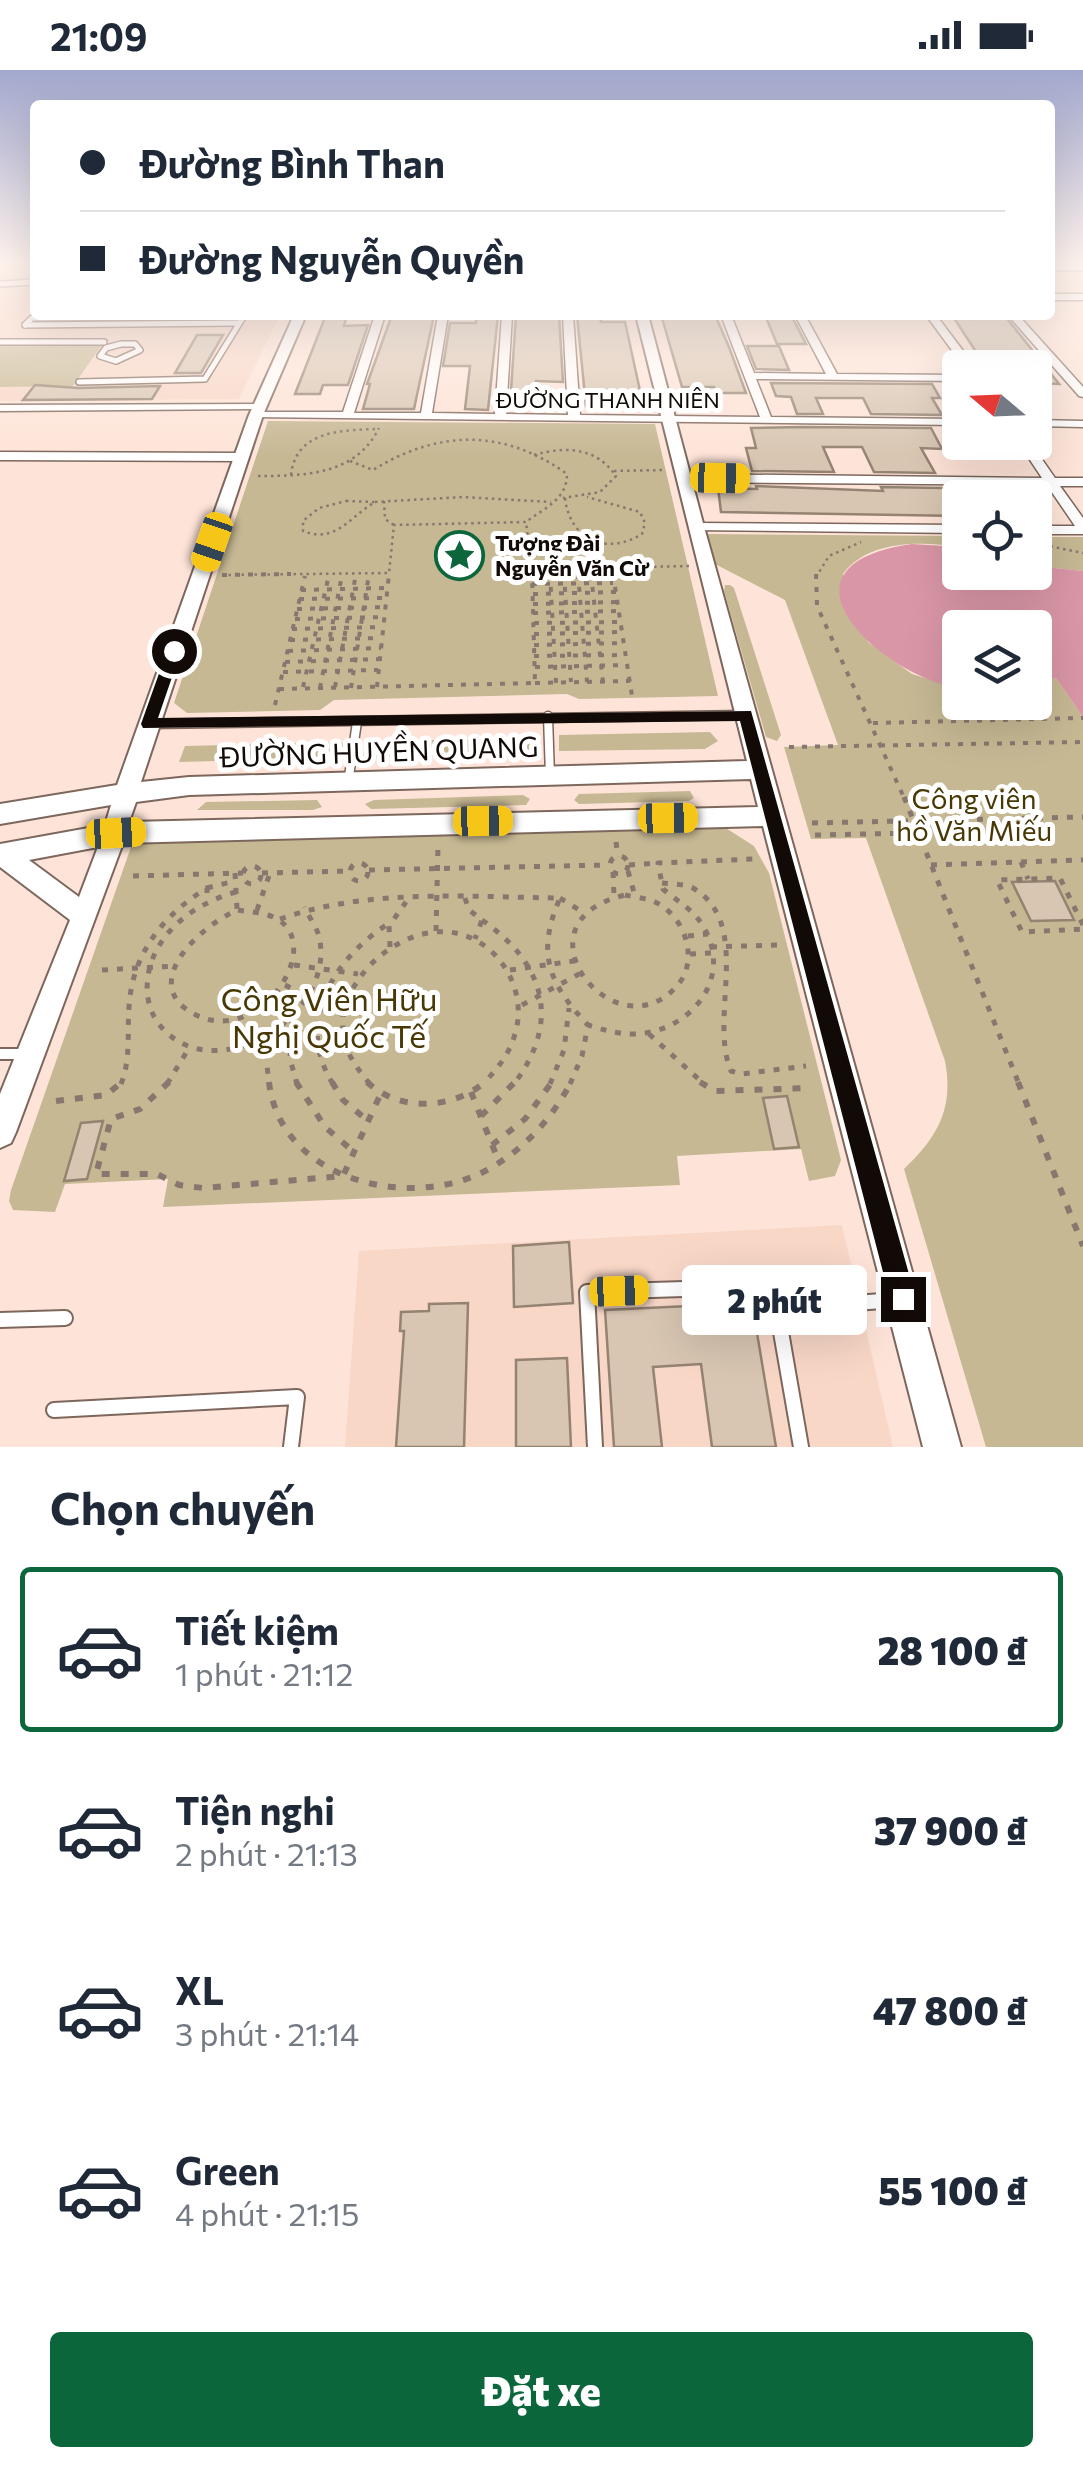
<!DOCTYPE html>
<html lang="vi">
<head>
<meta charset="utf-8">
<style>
	body { margin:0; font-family:Commissioner,sans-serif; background:#f6f6f7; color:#1f2937; height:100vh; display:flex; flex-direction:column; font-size:38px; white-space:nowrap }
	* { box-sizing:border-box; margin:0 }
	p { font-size:32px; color:#747a83 }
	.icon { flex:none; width:55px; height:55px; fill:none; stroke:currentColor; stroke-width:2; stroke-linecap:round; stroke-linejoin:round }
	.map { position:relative; height:1377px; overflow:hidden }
	.sheet { display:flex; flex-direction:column; background:#fff; flex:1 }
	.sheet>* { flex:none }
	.top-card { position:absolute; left:30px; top:30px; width:1025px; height:220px; border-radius:10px; box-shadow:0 10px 40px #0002; display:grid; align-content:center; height:220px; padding:0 50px; background:#fff }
	.needle { width:65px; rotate:289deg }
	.tools { position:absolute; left:942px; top:280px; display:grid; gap:20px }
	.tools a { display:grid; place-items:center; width:110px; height:110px; border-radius:10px; background:#fff; box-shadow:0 10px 40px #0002; font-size:50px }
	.end { position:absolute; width:45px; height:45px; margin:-22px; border:12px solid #120a07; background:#fff; box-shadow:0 0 0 5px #fff }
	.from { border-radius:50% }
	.bubble { position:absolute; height:70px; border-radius:10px; background:#fff; box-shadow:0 10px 40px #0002; font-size:32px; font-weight:800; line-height:70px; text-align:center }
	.car { position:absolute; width:30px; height:60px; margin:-30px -15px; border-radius:12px; box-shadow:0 0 8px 2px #0007; background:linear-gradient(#f5c518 24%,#345 0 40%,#f5c518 0 76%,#345 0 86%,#f5c518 0) }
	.top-card b { display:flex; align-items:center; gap:35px; height:95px; font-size:38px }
	.top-card b+b { border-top:2px solid #e0e1e3 }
	.top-card i { width:25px; height:25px; background:#1f2937 }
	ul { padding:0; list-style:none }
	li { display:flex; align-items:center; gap:30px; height:165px; margin:0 20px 15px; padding:0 30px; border:5px solid transparent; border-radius:10px }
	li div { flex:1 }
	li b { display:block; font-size:38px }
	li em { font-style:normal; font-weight:800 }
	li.on { border-color:#0b673b }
	li>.icon { width:90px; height:90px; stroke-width:1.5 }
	h2 { padding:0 50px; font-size:45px; line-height:120px }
	.button { display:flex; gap:20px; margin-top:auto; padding:20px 50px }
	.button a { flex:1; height:115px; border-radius:10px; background:#0b673b; color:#fff; font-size:40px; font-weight:800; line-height:115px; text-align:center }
	.status { display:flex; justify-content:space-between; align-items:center; height:70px; padding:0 50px; background:#fff; direction:ltr }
	.status svg { height:28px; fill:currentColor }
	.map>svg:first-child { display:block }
	.built { fill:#f8d7c7 }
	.green { fill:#c6b893 }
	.water { fill:#d996a6 }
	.building { fill:#d8c6b2; stroke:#948371; stroke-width:2.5 }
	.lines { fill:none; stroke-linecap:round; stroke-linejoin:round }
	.lane-far3-casing { stroke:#7d675c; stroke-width:8 }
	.lane-far2-casing { stroke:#7d675c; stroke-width:11 }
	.lane-far1-casing { stroke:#7d675c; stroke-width:14 }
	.lane-casing { stroke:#7d675c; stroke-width:18 }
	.street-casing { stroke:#7d675c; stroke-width:3 }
	.secondary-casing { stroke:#7d675c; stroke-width:4 }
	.path-far3 { stroke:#88776f; stroke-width:2.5; stroke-dasharray:2.5 4; stroke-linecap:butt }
	.path-far2 { stroke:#88776f; stroke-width:4; stroke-dasharray:5 8; stroke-linecap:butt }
	.path-far1 { stroke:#88776f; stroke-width:5; stroke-dasharray:6 9; stroke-linecap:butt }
	.path { stroke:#88776f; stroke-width:6; stroke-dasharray:8 11; stroke-linecap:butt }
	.lane-far3 { stroke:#fff; stroke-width:5 }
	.lane-far2 { stroke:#fff; stroke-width:8 }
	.lane-far1 { stroke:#fff; stroke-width:10 }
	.lane { stroke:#fff; stroke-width:14 }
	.street { fill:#fff; fill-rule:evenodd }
	.secondary { fill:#fff; fill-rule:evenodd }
	.route { fill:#120a07 }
	.labels { text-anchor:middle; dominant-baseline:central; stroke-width:10; stroke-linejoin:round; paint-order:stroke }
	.far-street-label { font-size:22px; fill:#120a07; stroke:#fff }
	.far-poi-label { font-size:22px; font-weight:bold; fill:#120a07; stroke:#fff; text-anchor:start }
	.street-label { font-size:28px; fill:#120a07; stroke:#fff }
	.park-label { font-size:28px; fill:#483804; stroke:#fff }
	.near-park-label { font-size:32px; fill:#483804; stroke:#fff }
</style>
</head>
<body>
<div class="status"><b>21:09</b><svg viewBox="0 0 49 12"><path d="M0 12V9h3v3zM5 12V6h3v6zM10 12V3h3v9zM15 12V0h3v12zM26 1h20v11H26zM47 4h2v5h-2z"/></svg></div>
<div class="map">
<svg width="1083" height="1377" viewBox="0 0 1083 1377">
	<rect width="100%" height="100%" fill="#fee4d8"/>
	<!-- built -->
	<g class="built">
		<path d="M0,196H35V245H280L239,329L0,331Z"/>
		<path d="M842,1155L893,1377H345L359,1181Z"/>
	</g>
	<!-- green -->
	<g class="green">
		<path d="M102,275L73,316L0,317V276Z"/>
		<path d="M268,351L655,354L718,626L579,629L567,624L334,630L320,640L187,643L174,633Z"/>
		<path d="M704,464L960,466V477C921,471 868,470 843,504L868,572L912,604L960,619V632H1035V613L1056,608L1083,647V1377H986L904,1099C938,1067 954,1038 945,991L866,768L811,769L784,677L838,675L785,530L711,492Z"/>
		<path d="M1035,467H1083V501L1035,496Z"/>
		<path d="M730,515L734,518L781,665L777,671L766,667L724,521L725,515Z"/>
		<path d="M710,662L718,671L705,679L559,681V665Z"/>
		<path d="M535,667L536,683L363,688L365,672Z"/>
		<path d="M345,672L342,688L179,692L185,676Z"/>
		<path d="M690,721L694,728L689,731L579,734L574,730L579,724Z"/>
		<path d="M523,725L530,729L526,735L371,739L365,734L374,730Z"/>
		<path d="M317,730L322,737L313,740H197L206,732Z"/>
		<path d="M721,755L754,776L769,803L841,1090L835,1106L809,1111L801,1079L677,1086L680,1115L163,1137L168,1109L65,1114L55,1142L13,1140L9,1131L11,1120L131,777L151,768Z"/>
	</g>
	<!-- water -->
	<path class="water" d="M912,474L960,477V502H1035V496L1083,501V647L1056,608L1035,613V558H960V619C876,603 763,495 912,474Z"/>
	<!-- building -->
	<g class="building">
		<path d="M326,245H347L344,256L368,255L348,315H323L320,324H295Z"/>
		<path d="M392,245H434L414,339H363L370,314H367Z"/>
		<path d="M477,245H498L488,340L465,339L470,296H443L450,253H476Z"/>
		<path d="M516,245H559L563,312L536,311L535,321H511Z"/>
		<path d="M577,245H600L601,252H625L644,339L586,336Z"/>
		<path d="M715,245L729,277L746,323H716L714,317H682L662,248Z"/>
		<path d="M765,245H791L806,274H777Z"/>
		<path d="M952,245L1005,246L1059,314L1035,313V295L984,294Z"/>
		<path d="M197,265H223L201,303H175Z"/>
		<path d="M747,276H779L789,300L756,299Z"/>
		<path d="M771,313L932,314L940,328H932L942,345L871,344L863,328H816L823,344H797L791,327L776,326Z"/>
		<path d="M35,315L79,318L160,316L152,329L23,330Z"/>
		<path d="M802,357L931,358L942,379L921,378L935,403L874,402L862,377H823L834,402L752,401L746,378H756L751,358Z"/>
		<path d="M756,416L883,421L881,417L943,418L960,422V446L721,442L718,418L757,419Z"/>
		<path d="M1055,811L1074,850L1031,851L1012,812Z"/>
		<path d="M787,1026L799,1077L774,1079L763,1028Z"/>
		<path d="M103,1051L87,1109L64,1111L81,1053Z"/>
		<path d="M569,1172L573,1233L514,1237L513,1176Z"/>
		<path d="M468,1233L464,1377H396L404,1261H400L401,1242L429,1241V1234Z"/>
		<path d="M752,1233L776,1377H712L701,1294L653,1297L662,1377H614L605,1240Z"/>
		<path d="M567,1288L571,1377H516V1290Z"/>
	</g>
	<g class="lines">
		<defs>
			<g id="lane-far3">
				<path d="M0,214L35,212"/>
				<path d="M25,255L32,248L243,247"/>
				<path d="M25,255L238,253"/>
				<path d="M0,272H104"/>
				<path d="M121,274H135L140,280L116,291L100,286L106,278Z"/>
				<path d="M79,312L205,309L242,249"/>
			</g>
			<g id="lane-far2">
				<path d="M548,646L550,706"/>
				<path d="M151,654L746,645"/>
				<path d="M348,713L357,652"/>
			</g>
			<path id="lane-far1" d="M0,984H27"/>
			<g id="lane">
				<path d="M0,1250L65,1248"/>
				<path d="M54,1340L297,1327L291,1377"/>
				<path d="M595,1377L587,1222L749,1217L768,1227L777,1239"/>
				<path d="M801,1377L777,1239L895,1230"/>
			</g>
			<g id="street">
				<rect x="1050" y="224" width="33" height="6"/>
				<path d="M375,245H385L354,343H421L438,245H448L432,343L495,344L502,245H512L506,344L568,345L563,245H573L580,345L760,347L721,245H731L754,303L826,304L795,245H805L837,304L960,305V311L756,309L771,347L960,349V355L252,347V343L256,342H343Z"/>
				<path d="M926,245H936L976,298H965Z"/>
				<path d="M1008,245H1018L1083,317V327L1079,326Z"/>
				<path d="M264,334L266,336L260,339L0,341V335Z"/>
				<path d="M1035,350L1083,351V357L1035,356Z"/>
				<path d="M1018,372H1030L1055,408H1083V416H1060L1083,448V464H1035V456H1075L1047,415L684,412L678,408L684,404L1042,408Z"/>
				<path d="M0,382L241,383L247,387L241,391L0,390Z"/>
				<path d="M695,453L960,455V463L690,460V454Z"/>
			</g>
			<g id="secondary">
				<rect x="1050" y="194" width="33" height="6"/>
				<path d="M294,245H306L263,345L141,712L189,707L747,691L636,245H648L704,457L961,1377H923L763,756L123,773L16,1062L11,1073L0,1078V1024L70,850L0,797V774L105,755L111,735L0,754V734L117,715L249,345ZM751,709L758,737L129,752L136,732L189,725ZM98,777L79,827L29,790Z"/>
			</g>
		</defs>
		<!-- lane-far3 casing -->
		<use href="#lane-far3" class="lane-far3-casing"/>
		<!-- lane-far2 casing -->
		<use href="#lane-far2" class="lane-far2-casing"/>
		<!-- lane-far1 casing -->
		<use href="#lane-far1" class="lane-far1-casing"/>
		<!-- lane casing -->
		<use href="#lane" class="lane-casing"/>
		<!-- street casing -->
		<use href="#street" class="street-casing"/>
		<!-- secondary casing -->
		<use href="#secondary" class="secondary-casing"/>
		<!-- path-far3 -->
		<g class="path-far3">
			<path d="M534,385C566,376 596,377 616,406L600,422L563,428"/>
			<path d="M350,391L373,400C438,360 503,358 567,404C567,430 544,438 526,452"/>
			<path d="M614,401L664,400"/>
			<path d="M291,405C296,360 342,360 379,359"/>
			<path d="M258,406C305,406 356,405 379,358"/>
			<path d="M565,428C570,470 606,486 642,464L645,453L640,442L587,427"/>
			<path d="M346,431L375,432C349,447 336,474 303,461V451L319,438Z"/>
			<path d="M384,431L385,449L394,455"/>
			<path d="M375,432L462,427L551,432"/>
			<path d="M1044,475L1083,483"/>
			<path d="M612,497L613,507"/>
			<path d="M577,498L578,507"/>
			<path d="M590,498L591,507"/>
			<path d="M550,499V507"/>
			<path d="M564,499V507"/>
			<path d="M222,505L389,503L394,455L526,452L532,499"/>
			<path d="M532,507V499L692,496"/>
			<path d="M816,507L829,486L861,472"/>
		</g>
		<!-- path-far2 -->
		<g class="path-far2">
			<path d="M550,504L556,613"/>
			<path d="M564,504L571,612"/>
			<path d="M578,504L587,612"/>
			<path d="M591,504L603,612"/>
			<path d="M613,504L632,626"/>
			<path d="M816,504L817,536L905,730"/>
			<path d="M222,505L291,504"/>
			<path d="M532,514L613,513"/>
			<path d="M301,520L386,518"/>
			<path d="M533,524L616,522"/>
			<path d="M299,529L384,528"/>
			<path d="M533,534L618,532"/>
			<path d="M297,539L386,537"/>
			<path d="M533,543L618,541"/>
			<path d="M295,549L384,547"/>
			<path d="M534,553L619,552"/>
			<path d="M292,559L383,557"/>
			<path d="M534,564L622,562"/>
			<path d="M290,570L380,568"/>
			<path d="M534,575L624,573"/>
			<path d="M288,581L381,578"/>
			<path d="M534,586L625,585"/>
			<path d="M285,592L380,589"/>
			<path d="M535,597L625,595"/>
			<path d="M283,602L378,600"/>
			<path d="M535,613L630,611"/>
			<path d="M303,617L329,505"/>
			<path d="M335,617L356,504"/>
			<path d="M377,617L389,504"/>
			<path d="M320,618L342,505"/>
			<path d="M351,618L369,504"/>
			<path d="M279,619L535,613L532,504"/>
			<path d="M275,635L305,506"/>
			<path d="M873,653L1083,648"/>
			<path d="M789,677L1083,672"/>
		</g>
		<!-- path-far1 -->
		<g class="path-far1">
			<path d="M904,727L1019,1014"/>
			<path d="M812,753L1083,747"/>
			<path d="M815,765L916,763"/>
			<path d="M616,772L618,787"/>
			<circle cx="619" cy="795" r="9"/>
			<path d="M1021,792L1028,809"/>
			<circle cx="359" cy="802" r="9"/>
			<path d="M629,795L658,793"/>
			<path d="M931,795L1083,790"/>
			<circle cx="252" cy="805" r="9"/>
			<path d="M369,800L608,795"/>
			<path d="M628,801L635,826"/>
			<path d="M613,802L614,826"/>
			<path d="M235,803L237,839"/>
			<path d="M262,803L350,801"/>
			<path d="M133,806L243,803"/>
			<path d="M662,813C671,814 685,814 693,818C754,854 708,947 731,1001L741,1004L806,996"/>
			<path d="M207,818L235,811"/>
			<path d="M236,822C200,832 164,855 151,893C143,919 147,945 167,963C223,1014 332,945 320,871C319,860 309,847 304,837"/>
			<path d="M625,825C634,827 646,828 655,832C685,846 700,890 677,916C615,986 508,852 625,825Z"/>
			<path d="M465,828L469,840L482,850L475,869"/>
			<path d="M560,828L584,843"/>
			<path d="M238,840C248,842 259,842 268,845C333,866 262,978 196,945C135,915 202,854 238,840Z"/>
			<path d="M257,840L270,803"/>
			<path d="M280,849C369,818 468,827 560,828C536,883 548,913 588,955"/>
			<path d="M482,850C544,893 562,950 514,1014"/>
			<path d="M1083,855L1060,808L997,810L1022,862L1083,859"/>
			<path d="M436,861L438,776"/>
			<path d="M688,866L708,864"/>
			<path d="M390,877L389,856L406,832"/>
			<path d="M711,877L778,875"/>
			<path d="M690,884L711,883"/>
			<path d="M294,895L358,904"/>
			<path d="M102,900L175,896"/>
			<path d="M510,900L574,891"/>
			<path d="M285,915L343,945"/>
			<path d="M522,935L579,904"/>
			<path d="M292,950L290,989L297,1014"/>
			<path d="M649,964L704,1014"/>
			<path d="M264,968L269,1014"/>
			<path d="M121,1014C131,989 127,964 129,937C132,884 163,845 207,818V832"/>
			<path d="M167,1014L189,978"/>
			<path d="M333,1014C293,951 336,886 391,852"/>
			<path d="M370,1014C357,999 344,981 343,961C339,909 398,857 449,862C497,867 529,919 515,964C509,985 497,999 483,1014"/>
			<path d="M550,1014L564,980L569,938"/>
			<path d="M570,1014L582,986L588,955C604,960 617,964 634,964C689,963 735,909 703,856C694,840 677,831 663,819L658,793L755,789"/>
		</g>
		<!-- path -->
		<g class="path">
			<path d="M169,1012L140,1039L111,1049L96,1104H157L179,1115L203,1118L343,1106L381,1023"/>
			<path d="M269,1012C280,1108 402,1139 479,1104C519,1085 551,1051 571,1012"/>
			<path d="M296,1012L325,1057L354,1082"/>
			<path d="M332,1012L343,1030L368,1051"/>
			<path d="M367,1012C399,1042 452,1040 485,1012"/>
			<path d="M700,1012L715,1021L811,1018"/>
			<path d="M1018,1012L1083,1176"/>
			<path d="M471,1022L499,1092"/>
			<path d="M56,1031L106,1025L122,1012"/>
			<path d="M481,1046L515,1012"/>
			<path d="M492,1075L525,1049L552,1012"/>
		</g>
		<!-- lane-far3 -->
		<use href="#lane-far3" class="lane-far3"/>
		<!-- lane-far2 -->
		<use href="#lane-far2" class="lane-far2"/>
		<!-- lane-far1 -->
		<use href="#lane-far1" class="lane-far1"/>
		<!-- lane -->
		<use href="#lane" class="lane"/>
		<!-- street -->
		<use href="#street" class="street"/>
		<!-- secondary -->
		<use href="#secondary" class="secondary"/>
	</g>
	<!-- sky -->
	<linearGradient id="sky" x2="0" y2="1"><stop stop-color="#a2a8ce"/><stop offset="0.5" stop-color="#fff3ed"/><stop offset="1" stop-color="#fff3ed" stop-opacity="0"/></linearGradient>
	<rect width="1083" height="387" fill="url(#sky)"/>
	<!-- route -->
	<path class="route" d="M174,576L181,581L158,648L751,641L916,1229L912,1238L903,1242L894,1238L890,1229L740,651L143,658L141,654L167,581Z"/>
	<!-- icons -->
	<defs>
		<symbol id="sight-ring" viewBox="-11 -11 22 22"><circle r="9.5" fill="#fff" stroke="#0b673b" stroke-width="1.5"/><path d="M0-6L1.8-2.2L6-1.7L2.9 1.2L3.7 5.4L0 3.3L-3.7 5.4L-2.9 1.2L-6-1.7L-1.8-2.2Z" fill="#0b673b"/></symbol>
	</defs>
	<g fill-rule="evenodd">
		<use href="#sight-ring" x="432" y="458" width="55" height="55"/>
	</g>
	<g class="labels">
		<!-- far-street labels -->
		<g class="far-street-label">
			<text x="608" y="329">ĐƯỜNG THANH NIÊN</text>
		</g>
		<!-- far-poi labels -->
		<g class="far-poi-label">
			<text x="495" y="472">Tượng Đài<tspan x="495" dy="25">Nguyễn Văn Cừ</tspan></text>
		</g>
		<!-- street labels -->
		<g class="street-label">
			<text transform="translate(379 681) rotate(-2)">ĐƯỜNG HUYỀN QUANG</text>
		</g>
		<!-- park labels -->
		<g class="park-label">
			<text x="974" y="728">Công viên<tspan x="974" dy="32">hồ Văn Miếu</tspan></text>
		</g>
		<!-- near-park labels -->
		<g class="near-park-label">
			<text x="329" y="928">Công Viên Hữu<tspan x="329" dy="37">Nghị Quốc Tế</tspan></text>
		</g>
	</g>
</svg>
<div class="tools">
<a><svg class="needle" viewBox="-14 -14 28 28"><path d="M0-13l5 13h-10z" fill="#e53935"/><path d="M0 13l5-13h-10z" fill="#747a83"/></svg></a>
<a><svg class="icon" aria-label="locate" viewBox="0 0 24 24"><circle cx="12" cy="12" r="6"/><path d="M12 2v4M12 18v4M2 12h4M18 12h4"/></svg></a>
<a><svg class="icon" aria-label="layers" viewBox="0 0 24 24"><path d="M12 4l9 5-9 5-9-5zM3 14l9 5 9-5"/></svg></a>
</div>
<i class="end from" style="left:174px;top:581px"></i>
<i class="end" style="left:903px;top:1229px"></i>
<div class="bubble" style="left:682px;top:1195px;width:185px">2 phút</div>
<i class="car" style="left:720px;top:408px;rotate:91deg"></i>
<i class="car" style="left:212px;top:472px;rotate:199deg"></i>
<i class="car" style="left:668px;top:748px;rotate:89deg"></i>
<i class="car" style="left:483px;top:751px;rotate:89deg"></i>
<i class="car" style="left:116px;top:763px;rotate:87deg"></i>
<i class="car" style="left:619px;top:1221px;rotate:88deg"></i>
<div class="top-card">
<b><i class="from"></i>Đường Bình Than</b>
<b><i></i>Đường Nguyễn Quyền</b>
</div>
</div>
<section class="sheet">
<h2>Chọn chuyến</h2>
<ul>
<li class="on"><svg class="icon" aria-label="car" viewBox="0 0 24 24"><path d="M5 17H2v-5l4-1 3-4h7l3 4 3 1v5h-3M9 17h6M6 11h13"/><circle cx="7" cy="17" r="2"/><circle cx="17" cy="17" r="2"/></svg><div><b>Tiết kiệm</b><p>1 phút · 21:12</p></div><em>28 100 ₫</em></li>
<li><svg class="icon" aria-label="car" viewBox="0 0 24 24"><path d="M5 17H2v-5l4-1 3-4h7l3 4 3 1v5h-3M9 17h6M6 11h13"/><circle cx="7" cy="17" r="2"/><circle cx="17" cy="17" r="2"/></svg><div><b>Tiện nghi</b><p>2 phút · 21:13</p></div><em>37 900 ₫</em></li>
<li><svg class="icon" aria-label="car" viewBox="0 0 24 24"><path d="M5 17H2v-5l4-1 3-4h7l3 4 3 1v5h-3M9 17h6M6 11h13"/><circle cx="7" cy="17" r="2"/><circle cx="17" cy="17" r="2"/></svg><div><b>XL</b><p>3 phút · 21:14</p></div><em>47 800 ₫</em></li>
<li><svg class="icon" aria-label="car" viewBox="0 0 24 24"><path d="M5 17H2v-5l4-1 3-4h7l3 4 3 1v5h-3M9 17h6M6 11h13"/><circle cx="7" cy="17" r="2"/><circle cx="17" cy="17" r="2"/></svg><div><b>Green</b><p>4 phút · 21:15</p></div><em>55 100 ₫</em></li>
</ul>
<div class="button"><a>Đặt xe</a></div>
</section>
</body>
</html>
